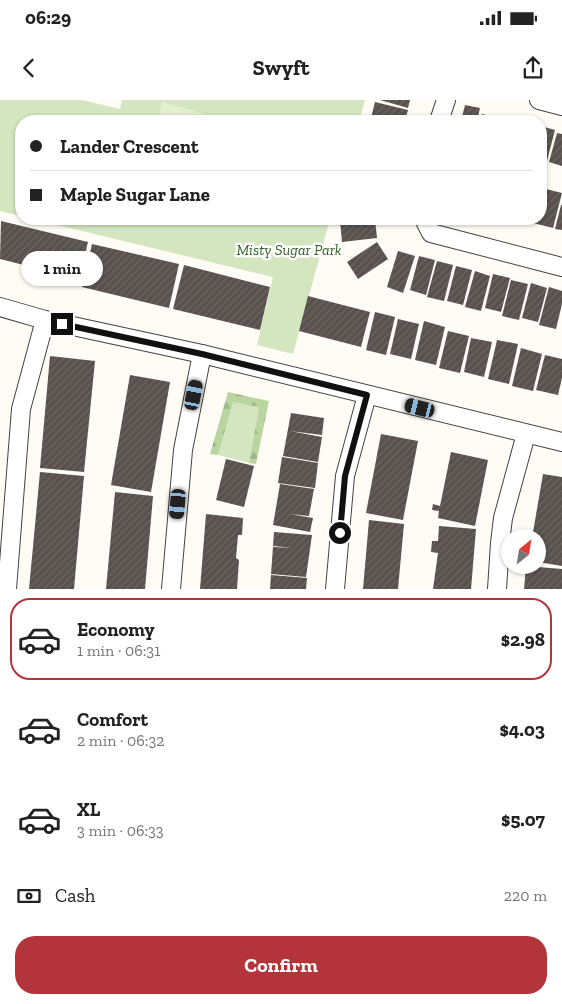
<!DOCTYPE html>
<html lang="en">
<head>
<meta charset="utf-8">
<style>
	body { margin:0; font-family:"Zilla Slab",serif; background:#f6f6f6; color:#222; height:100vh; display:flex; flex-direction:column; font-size:19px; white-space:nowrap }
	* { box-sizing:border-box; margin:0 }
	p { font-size:16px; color:#767676 }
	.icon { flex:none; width:28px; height:28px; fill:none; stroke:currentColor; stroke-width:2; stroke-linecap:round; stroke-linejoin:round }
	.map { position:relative; height:489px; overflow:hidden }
	.side { display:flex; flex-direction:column; background:#fff; flex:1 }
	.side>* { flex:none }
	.guide { position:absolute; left:15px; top:15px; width:532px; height:110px; border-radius:20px; box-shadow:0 1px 4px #0004; display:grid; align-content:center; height:110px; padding:0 15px; background:#fff }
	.needle { width:32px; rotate:30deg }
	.controls { position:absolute; left:501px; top:429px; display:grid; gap:10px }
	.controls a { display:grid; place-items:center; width:45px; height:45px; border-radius:50%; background:#fff; box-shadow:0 1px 4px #0004; font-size:25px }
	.end { position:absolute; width:22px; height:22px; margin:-11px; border:6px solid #101010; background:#fff; box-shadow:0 0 0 2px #fff }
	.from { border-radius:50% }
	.bubble { position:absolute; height:35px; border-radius:18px; background:#fff; box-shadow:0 1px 4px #0004; font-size:16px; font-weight:700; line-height:35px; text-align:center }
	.car { position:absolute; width:15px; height:30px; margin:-15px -8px; border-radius:6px; box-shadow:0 0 4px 1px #0007; background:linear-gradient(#222 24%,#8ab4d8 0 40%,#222 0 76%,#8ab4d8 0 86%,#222 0) }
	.guide b { display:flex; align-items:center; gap:18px; height:48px; font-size:19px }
	.guide b+b { border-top:1px solid #e0e0e0 }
	.guide i { width:12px; height:12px; background:#222 }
	ul { padding:9px 0 0; list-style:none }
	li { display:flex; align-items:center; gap:15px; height:82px; margin:0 10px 8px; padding:0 5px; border:2px solid transparent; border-radius:20px }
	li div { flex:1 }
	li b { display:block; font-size:19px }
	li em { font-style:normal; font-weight:700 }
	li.selected { border-color:#b3343b }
	li>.icon { width:45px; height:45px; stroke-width:1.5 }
	.pay { display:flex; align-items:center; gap:12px; height:55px; padding:0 15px; font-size:19px }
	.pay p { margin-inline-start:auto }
	.button { display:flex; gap:10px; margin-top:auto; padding:10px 15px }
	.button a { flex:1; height:58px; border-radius:20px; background:#b3343b; color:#fff; font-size:20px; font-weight:700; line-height:58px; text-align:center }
	.status { display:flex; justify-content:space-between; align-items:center; height:35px; padding:0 25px; background:#fff; direction:ltr }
	.status svg { height:14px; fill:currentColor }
	header { display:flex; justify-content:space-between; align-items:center; height:65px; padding:0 15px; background:#fff; font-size:22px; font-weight:700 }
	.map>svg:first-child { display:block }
	.grass { fill:#d4e6c0 }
	.forest { fill:url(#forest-firs) }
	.pitch { fill:#e4eed1 }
	.building { fill:url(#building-hatch) }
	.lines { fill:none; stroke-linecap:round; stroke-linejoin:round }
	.minor-casing { stroke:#434343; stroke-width:20 }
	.minor { stroke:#fff; stroke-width:18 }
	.route { stroke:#101010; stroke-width:6 }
	.labels { text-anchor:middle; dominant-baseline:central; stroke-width:5; stroke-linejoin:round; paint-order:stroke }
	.park-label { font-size:15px; font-style:italic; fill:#326225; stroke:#fff }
</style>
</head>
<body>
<div class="status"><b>06:29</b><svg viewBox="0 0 49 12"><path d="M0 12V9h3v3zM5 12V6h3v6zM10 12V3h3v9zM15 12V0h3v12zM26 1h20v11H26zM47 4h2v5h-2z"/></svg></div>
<header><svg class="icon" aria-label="back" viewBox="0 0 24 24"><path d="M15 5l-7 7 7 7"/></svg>Swyft<svg class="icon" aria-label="share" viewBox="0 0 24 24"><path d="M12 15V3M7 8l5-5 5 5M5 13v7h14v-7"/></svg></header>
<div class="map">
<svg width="562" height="489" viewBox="0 0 562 489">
	<defs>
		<pattern id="forest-firs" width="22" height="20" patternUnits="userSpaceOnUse" patternTransform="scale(1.25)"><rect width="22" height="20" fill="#b9d5a0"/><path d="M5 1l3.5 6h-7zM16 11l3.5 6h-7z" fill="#9eb689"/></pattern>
		<pattern id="building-hatch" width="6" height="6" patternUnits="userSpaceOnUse" patternTransform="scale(1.25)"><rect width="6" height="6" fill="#58514d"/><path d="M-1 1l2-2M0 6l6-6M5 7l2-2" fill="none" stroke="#6b6562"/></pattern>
	</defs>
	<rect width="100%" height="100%" fill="#fefcf4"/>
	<!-- grass -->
	<g class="grass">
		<path d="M0,0H82L120,9L122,0H365L359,21H21V116L0,111Z"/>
		<path d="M32,119H330L293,254L257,245L273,177Z"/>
		<path d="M233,301L259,307L249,363L218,355Z"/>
	</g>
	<!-- forest -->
	<path class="forest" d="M228,292L269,301L256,364L249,363L259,307L233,302L218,355L210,354Z"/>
	<!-- pitch -->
	<path class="pitch" d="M162,2L230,21H157Z"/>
	<!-- building -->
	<g class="building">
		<path d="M380,0H410L408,8Z"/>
		<path d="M375,2L408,10L405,21H382L371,18Z"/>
		<path d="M465,5L480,8L477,21H461Z"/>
		<path d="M482,14L498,18L497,21H480Z"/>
		<path d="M541,26L555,30L546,65L541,64Z"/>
		<path d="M557,33L562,34V66L549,62Z"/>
		<path d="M542,88L562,93L553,128L533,123L534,119H541Z"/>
		<path d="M561,105H562V130L555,129Z"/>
		<path d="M362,119H375L377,138L342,142L340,121Z"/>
		<path d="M1,121L88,142L79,179L0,159Z"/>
		<path d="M377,142L388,159L358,179L347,162Z"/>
		<path d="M92,144L179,164L169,208L82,187Z"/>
		<path d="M398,151L415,156L403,193L387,187Z"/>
		<path d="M419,156L435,160L426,195L410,190Z"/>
		<path d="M437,161L453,165L444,201L427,197Z"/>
		<path d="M184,165L270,187L260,230L173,209Z"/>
		<path d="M456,166L472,170L463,205L447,201Z"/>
		<path d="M475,171L490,176L481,211L465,207Z"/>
		<path d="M493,174L510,178L501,212L485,208Z"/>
		<path d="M511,180L528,184L519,220L502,216Z"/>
		<path d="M531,183L547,188L538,222L522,218Z"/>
		<path d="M549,187L562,191V204L556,229L539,225Z"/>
		<path d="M308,196L370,212L361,247L299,231Z"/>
		<path d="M375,212L395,217L386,255L366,250Z"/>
		<path d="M398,219L419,224L411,259L390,254Z"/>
		<path d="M424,221L445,227L436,265L415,260Z"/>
		<path d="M448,231L469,236L460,273L439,268Z"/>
		<path d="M471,238L492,242L484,277L464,272Z"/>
		<path d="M497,240L518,244L509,284L488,279Z"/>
		<path d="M521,248L542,254L533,291L512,286Z"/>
		<path d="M545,255L562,259V278L558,295L536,290Z"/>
		<path d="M50,256L95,261L84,372L40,368Z"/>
		<path d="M130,275L170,282L151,392L111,385Z"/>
		<path d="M291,313L324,318L322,335L290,331L322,337L318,362L283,356Z"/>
		<path d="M381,334L418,341L403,420L366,413Z"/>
		<path d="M451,352L488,360L475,426L438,418L439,411L432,410L433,404L440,406Z"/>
		<path d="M282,357L318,363L315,388L278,383Z"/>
		<path d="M226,359L254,366L244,407L216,400Z"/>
		<path d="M40,372L84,376L74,489H29Z"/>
		<path d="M543,374L562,377V466L538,462V438H532Z"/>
		<path d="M280,384L314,389L309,416L290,414L313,418L310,432L273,425Z"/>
		<path d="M115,392L153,396L145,489H106Z"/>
		<path d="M206,414L243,418L242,435H238L236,458L239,460L237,489H200Z"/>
		<path d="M369,420L404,424L398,489H363Z"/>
		<path d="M439,426L476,429L471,489H433L438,453L431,452L432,441H438Z"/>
		<path d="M274,432L312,435L306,477L271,474L273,447L293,448L273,446Z"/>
		<path d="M526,466L562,469V489H524Z"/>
		<path d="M271,475L307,478L306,489H270Z"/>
	</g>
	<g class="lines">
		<defs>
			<g id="minor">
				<path d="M539,0L562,6"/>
				<path d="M439,21L446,0"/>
				<path d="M424,119L431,133L562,167"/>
				<path d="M0,207L45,220L202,254L562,342"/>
				<path d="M7,489L21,309L45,220"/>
				<path d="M171,489L183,350L202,254"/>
				<path d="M335,489L345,376L367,295"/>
				<path d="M497,489L500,443L503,418L526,334"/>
			</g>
		</defs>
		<!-- minor casing -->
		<use href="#minor" class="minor-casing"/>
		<!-- minor -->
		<use href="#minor" class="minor"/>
	</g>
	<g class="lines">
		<!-- route -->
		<path class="route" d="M62,224L202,254L367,295L345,376L340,433"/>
	</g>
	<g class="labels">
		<!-- park labels -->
		<g class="park-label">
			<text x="289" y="150">Misty Sugar Park</text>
		</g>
	</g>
</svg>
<div class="controls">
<a><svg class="needle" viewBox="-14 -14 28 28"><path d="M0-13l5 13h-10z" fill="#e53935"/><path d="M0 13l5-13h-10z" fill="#767676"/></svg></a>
</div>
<i class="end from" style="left:340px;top:433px"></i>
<i class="end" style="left:62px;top:224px"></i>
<div class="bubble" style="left:21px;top:151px;width:82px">1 min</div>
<i class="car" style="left:194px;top:295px;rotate:11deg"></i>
<i class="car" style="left:420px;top:308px;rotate:284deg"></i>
<i class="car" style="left:178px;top:404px;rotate:185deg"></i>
<div class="guide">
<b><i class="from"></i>Lander Crescent</b>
<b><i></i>Maple Sugar Lane</b>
</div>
</div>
<section class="side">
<ul>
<li class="selected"><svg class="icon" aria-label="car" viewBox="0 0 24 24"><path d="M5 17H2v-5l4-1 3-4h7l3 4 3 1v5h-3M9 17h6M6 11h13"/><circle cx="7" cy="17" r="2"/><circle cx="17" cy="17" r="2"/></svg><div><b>Economy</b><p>1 min · 06:31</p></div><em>$2.98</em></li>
<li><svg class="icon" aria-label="car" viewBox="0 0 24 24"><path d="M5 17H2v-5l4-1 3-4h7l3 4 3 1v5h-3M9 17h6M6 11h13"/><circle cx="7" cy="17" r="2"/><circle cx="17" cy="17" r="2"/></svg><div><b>Comfort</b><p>2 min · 06:32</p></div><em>$4.03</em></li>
<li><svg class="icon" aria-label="car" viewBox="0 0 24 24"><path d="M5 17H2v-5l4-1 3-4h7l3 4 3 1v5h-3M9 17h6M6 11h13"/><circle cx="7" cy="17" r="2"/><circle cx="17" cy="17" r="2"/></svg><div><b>XL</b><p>3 min · 06:33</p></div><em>$5.07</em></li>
</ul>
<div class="pay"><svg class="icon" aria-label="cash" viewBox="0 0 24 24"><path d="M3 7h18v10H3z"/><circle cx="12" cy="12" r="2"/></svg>Cash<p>220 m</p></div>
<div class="button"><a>Confirm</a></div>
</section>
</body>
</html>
